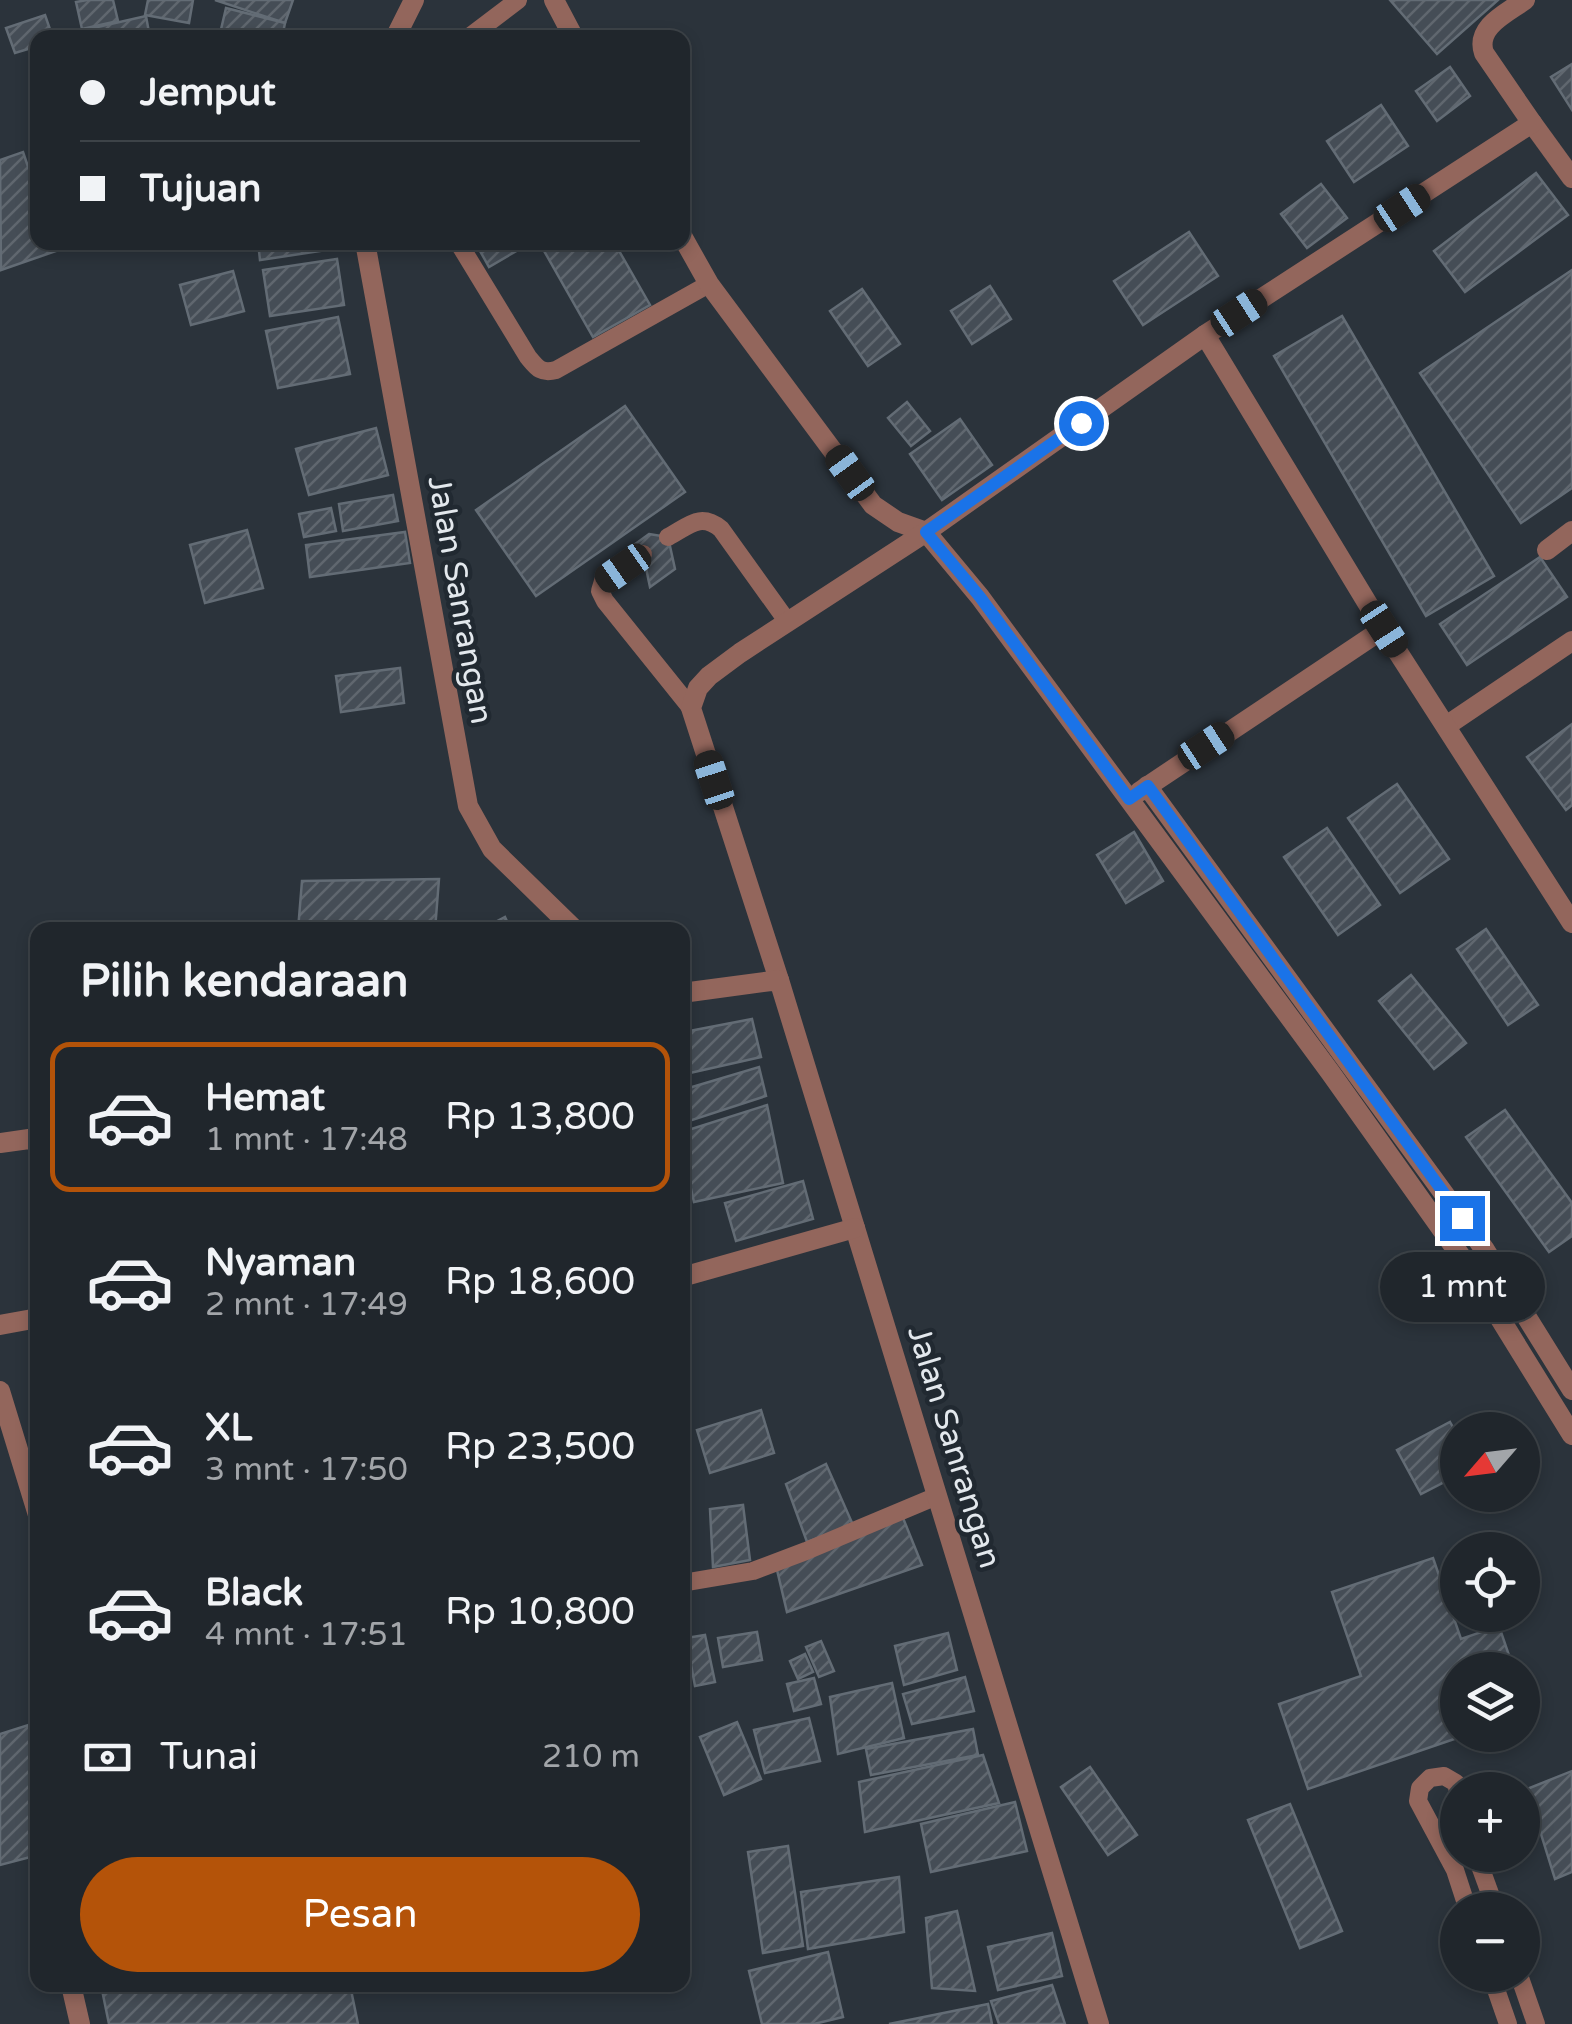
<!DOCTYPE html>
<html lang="id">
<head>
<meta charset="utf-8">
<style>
	body { margin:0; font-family:"Varela Round",sans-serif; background:#2d3238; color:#f1f3f6; height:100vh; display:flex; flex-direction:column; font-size:38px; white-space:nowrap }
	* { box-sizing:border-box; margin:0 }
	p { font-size:32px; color:#a2a5a9 }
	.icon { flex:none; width:55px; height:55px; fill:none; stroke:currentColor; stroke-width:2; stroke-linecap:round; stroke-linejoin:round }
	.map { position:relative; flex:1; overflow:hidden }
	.panel { position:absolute; left:30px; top:922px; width:660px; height:1070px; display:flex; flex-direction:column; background:#20262c; border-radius:20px; box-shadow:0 5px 15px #0003,0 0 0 2px #3d4348 }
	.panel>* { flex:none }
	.hud { position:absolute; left:30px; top:30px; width:660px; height:220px; border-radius:20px; box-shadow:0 5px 15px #0003,0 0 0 2px #3d4348; display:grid; align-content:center; height:220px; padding:0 50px; background:#20262c }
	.needle { width:65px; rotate:242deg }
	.controls { position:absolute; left:1440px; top:1412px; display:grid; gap:20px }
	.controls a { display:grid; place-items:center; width:100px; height:100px; border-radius:50%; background:#20262c; box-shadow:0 5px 15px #0003,0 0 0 2px #3d4348; font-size:50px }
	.end { position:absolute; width:45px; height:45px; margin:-22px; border:12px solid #1a73e8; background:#fff; box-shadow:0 0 0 5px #fff }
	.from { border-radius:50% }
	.bubble { position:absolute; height:70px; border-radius:35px; background:#20262c; box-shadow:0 5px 15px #0003,0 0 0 2px #3d4348; font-size:32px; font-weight:600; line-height:70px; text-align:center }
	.car { position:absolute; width:30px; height:60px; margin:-30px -15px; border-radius:12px; box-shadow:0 0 8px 2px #0007; background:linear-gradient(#222 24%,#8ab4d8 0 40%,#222 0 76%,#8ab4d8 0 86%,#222 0) }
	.hud b { display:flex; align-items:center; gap:35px; height:95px; font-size:38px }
	.hud b+b { border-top:2px solid #3d4348 }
	.hud i { width:25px; height:25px; background:#f1f3f6 }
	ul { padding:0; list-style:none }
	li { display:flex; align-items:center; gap:30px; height:150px; margin:0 20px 15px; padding:0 30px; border:5px solid transparent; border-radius:20px }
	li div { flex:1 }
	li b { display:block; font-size:38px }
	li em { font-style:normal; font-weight:600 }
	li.on { border-color:#b45309 }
	li>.icon { width:90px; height:90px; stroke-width:1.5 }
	h2 { padding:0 50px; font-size:45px; line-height:120px }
	.pay { display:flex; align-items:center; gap:25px; height:110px; padding:0 50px; font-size:38px }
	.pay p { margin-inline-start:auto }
	.cta { display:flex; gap:20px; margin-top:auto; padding:20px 50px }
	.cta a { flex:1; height:115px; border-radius:60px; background:#b45309; color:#fff; font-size:40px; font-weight:600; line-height:115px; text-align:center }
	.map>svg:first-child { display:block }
	.building { fill:url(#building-hatch); stroke:#636c75; stroke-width:2.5 }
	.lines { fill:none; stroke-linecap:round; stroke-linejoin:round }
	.lane { stroke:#93665c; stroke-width:18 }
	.street { stroke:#93665c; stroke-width:20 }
	.route { stroke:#1a73e8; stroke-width:12 }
	.labels { text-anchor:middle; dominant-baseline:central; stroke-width:9; stroke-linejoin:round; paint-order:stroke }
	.street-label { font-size:32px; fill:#e3e8ed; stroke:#212931 }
</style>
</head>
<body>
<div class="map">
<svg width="1572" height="2024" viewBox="0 0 1572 2024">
	<defs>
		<pattern id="building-hatch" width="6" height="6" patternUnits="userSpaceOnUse" patternTransform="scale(2.5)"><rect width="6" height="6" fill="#454d56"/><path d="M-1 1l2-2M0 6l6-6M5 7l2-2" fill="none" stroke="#60676f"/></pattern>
	</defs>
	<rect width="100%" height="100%" fill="#2b333b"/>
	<!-- building -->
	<g class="building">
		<path d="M87,0H113L118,21L82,29L76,2Z"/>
		<path d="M148,0H193L189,23L145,15Z"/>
		<path d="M215,0H293L285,23Z"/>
		<path d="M1390,0H1498L1437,54Z"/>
		<path d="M226,8L285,23L282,38H219Z"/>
		<path d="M45,15L53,38H38V46L15,53L6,28Z"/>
		<path d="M146,16L150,38H58V36Z"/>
		<path d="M1572,64V110L1551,77Z"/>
		<path d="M1450,67L1470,96L1437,121L1416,91Z"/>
		<path d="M1381,105L1408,146L1354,182L1327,141Z"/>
		<path d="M23,152L38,196V242H53L56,251L1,270L0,160Z"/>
		<path d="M1536,173L1568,215L1465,292L1434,251Z"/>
		<path d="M1321,184L1347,218L1307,248L1281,214Z"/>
		<path d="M1189,232L1218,276L1143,325L1114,281Z"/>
		<path d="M258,242H326L327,250L260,260Z"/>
		<path d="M475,242H530V243L489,267Z"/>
		<path d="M539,242H614L650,305L593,337Z"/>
		<path d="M337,259L344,305L270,316L263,270Z"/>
		<path d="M1572,270V488L1521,523L1420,373Z"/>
		<path d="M233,271L244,311L191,325L180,285Z"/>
		<path d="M990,286L1011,319L972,344L951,311Z"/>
		<path d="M862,289L900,344L868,366L830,311Z"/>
		<path d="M1342,316L1494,576L1426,616L1274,356Z"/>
		<path d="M338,317L350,374L278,388L266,331Z"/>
		<path d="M907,402L930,431L911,446L888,418Z"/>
		<path d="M625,406L685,492L536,596L476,510Z"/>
		<path d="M960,419L992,465L942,500L910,454Z"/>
		<path d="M376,428L388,475L309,495L296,449Z"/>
		<path d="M393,495L398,521L343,531L339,504Z"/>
		<path d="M331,508L336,531L304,537L299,514Z"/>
		<path d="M247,530L263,588L205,603L190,545Z"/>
		<path d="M405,532L410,563L310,577L306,545Z"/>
		<path d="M649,534L668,537L675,569L650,587L643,554L624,552Z"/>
		<path d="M1540,557L1567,597L1467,665L1440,624Z"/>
		<path d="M400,668L404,703L341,712L336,676Z"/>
		<path d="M1572,724V805L1566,810L1527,757Z"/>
		<path d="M1397,784L1449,859L1400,893L1348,818Z"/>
		<path d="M1327,828L1380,905L1338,935L1284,857Z"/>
		<path d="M1134,832L1163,881L1126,903L1097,855Z"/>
		<path d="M439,879L435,930H298L302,881Z"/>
		<path d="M505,917L511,930H480Z"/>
		<path d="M1486,929L1538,1005L1508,1025L1457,949Z"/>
		<path d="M1411,975L1466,1043L1434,1069L1379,1001Z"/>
		<path d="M752,1019L761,1057L690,1073L684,1032Z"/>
		<path d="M759,1067L766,1096L686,1122L682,1109V1090Z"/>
		<path d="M767,1105L783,1183L694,1202L682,1149V1132Z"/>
		<path d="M1505,1110L1572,1203V1236L1549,1252L1466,1137Z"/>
		<path d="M803,1181L813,1219L736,1241L725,1203Z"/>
		<path d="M761,1410L774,1453L710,1473L697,1430Z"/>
		<path d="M1450,1422L1458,1436V1475L1421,1494L1397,1450Z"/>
		<path d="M826,1464L853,1525L807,1542L786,1484Z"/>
		<path d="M743,1505L750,1560L713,1567L710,1509Z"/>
		<path d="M901,1513L922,1565L787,1612L777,1570Z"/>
		<path d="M1433,1558L1461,1639L1499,1626L1514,1670H1458V1735H1466L1308,1789L1279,1704L1361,1676L1332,1592Z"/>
		<path d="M757,1632L762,1660L723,1667L718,1638Z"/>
		<path d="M948,1633L957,1670L904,1685L895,1646Z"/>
		<path d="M705,1635L715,1682L695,1686L686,1638Z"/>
		<path d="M821,1641L834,1671L819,1677L806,1647Z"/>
		<path d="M805,1654L813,1672L798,1679L790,1661Z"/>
		<path d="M965,1677L974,1711L912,1724L903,1694Z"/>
		<path d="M814,1678L821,1704L794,1711L787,1684Z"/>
		<path d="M892,1683L904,1738L838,1754L830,1697Z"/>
		<path d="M809,1718L820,1761L765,1773L754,1730Z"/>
		<path d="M38,1722V1855L0,1865V1734Z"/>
		<path d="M737,1722L761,1779L724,1795L700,1737Z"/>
		<path d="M973,1729L978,1755L871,1775L866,1749Z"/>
		<path d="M983,1755L999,1803L865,1832L859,1782Z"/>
		<path d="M1090,1767L1137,1835L1108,1855L1061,1787Z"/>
		<path d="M1572,1771V1872L1555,1879L1527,1789Z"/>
		<path d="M1015,1802L1027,1851L931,1872L921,1824Z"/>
		<path d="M1290,1804L1342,1931L1300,1948L1248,1820Z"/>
		<path d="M788,1846L803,1946L763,1953L748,1852Z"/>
		<path d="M899,1877L904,1932L808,1949L801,1892Z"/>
		<path d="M957,1911L975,1991L932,1988L926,1918Z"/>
		<path d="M1052,1933L1062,1976L998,1990L988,1947Z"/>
		<path d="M828,1952L843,2017L814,2024H762L749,1971Z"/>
		<path d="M101,1985H350L358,2024H109Z"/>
		<path d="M1052,1985L1065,2024H999L991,2001Z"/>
		<path d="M988,2004L992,2024H889Z"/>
	</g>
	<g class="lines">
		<!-- lane -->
		<g class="lane">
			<path d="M468,38L518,0"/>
			<path d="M458,242L528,357C537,368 541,374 556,370L709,284"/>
			<path d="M668,537C689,526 700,512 721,529L787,621"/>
			<path d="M643,554L603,581L600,591L605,601L691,708"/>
			<path d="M682,1583L753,1571L806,1551L937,1496"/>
			<path d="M1458,1791L1456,1783L1444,1776L1430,1778L1420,1788L1418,1801L1455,1870L1468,1910"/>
			<path d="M1476,1855L1496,1910"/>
			<path d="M1491,1975L1508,2024"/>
			<path d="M1519,1975L1536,2024"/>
		</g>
		<!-- street -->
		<g class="street">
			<path d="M554,0L574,38"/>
			<path d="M395,38L414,0"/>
			<path d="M1532,123L1572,178"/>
			<path d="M682,236L709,284L873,505L898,522L926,532L980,597L1330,1072L1465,1262L1572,1435"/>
			<path d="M365,242L468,806L492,849L575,930"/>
			<path d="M1205,335L1532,123L1484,53C1475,27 1507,13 1525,0"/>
			<path d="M1547,550L1572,531"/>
			<path d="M1446,726L1572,641"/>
			<path d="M1147,786L1485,1250L1572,1390"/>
			<path d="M1139,792L1383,629L1572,923"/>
			<path d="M779,980L691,708L698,688L709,676L740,653L926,532L1205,335L1383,629"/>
			<path d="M682,993L779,980L1099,2024"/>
			<path d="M0,1143L29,1139L38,1142"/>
			<path d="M682,1277L855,1228"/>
			<path d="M0,1325L38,1318"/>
			<path d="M0,1391L38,1515"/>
			<path d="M71,1985L80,2024"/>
		</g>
	</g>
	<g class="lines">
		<!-- route -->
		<path class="route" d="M1081,423L926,532L980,597L1129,799L1148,786L1462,1218"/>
	</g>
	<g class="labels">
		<!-- street labels -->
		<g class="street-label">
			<text transform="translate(460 600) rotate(80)">Jalan Sanrangan</text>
			<text transform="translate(954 1447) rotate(73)">Jalan Sanrangan</text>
		</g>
	</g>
</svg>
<div class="controls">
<a><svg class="needle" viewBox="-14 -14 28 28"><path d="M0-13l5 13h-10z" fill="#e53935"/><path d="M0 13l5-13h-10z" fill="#a2a5a9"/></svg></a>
<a><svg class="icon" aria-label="locate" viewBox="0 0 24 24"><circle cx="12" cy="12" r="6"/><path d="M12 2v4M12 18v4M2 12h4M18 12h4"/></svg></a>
<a><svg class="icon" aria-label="layers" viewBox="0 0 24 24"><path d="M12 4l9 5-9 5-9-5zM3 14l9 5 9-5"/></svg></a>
<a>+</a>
<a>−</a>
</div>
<i class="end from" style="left:1081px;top:423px"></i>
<i class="end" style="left:1462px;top:1218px"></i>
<div class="bubble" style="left:1380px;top:1252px;width:165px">1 mnt</div>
<i class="car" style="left:1402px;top:208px;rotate:57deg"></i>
<i class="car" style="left:1239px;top:313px;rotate:57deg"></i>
<i class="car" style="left:850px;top:473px;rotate:324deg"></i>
<i class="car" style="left:623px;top:568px;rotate:235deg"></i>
<i class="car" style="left:1384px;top:629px;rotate:147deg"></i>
<i class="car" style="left:1206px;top:746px;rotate:57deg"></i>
<i class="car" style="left:714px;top:780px;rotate:342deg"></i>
<div class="hud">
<b><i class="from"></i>Jemput</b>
<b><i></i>Tujuan</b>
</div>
<section class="panel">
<h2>Pilih kendaraan</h2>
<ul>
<li class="on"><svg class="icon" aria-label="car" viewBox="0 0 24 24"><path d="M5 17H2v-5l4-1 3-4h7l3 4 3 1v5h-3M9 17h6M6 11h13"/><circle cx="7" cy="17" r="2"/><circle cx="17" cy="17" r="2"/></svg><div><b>Hemat</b><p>1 mnt · 17:48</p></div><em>Rp 13,800</em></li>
<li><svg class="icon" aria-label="car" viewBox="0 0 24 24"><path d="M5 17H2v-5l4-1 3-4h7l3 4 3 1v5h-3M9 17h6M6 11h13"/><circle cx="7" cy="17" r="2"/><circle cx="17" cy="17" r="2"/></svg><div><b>Nyaman</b><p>2 mnt · 17:49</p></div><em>Rp 18,600</em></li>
<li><svg class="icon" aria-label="car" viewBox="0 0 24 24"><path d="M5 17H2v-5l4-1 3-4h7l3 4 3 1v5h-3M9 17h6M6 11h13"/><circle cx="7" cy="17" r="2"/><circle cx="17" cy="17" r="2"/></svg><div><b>XL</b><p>3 mnt · 17:50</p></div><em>Rp 23,500</em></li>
<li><svg class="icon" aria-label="car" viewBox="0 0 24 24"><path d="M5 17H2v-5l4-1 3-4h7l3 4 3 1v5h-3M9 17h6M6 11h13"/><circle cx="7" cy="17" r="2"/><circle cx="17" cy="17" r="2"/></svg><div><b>Black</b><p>4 mnt · 17:51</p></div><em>Rp 10,800</em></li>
</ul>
<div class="pay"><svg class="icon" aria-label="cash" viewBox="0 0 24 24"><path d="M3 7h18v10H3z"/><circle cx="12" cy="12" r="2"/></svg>Tunai<p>210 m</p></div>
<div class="cta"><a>Pesan</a></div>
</section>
</div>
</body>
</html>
